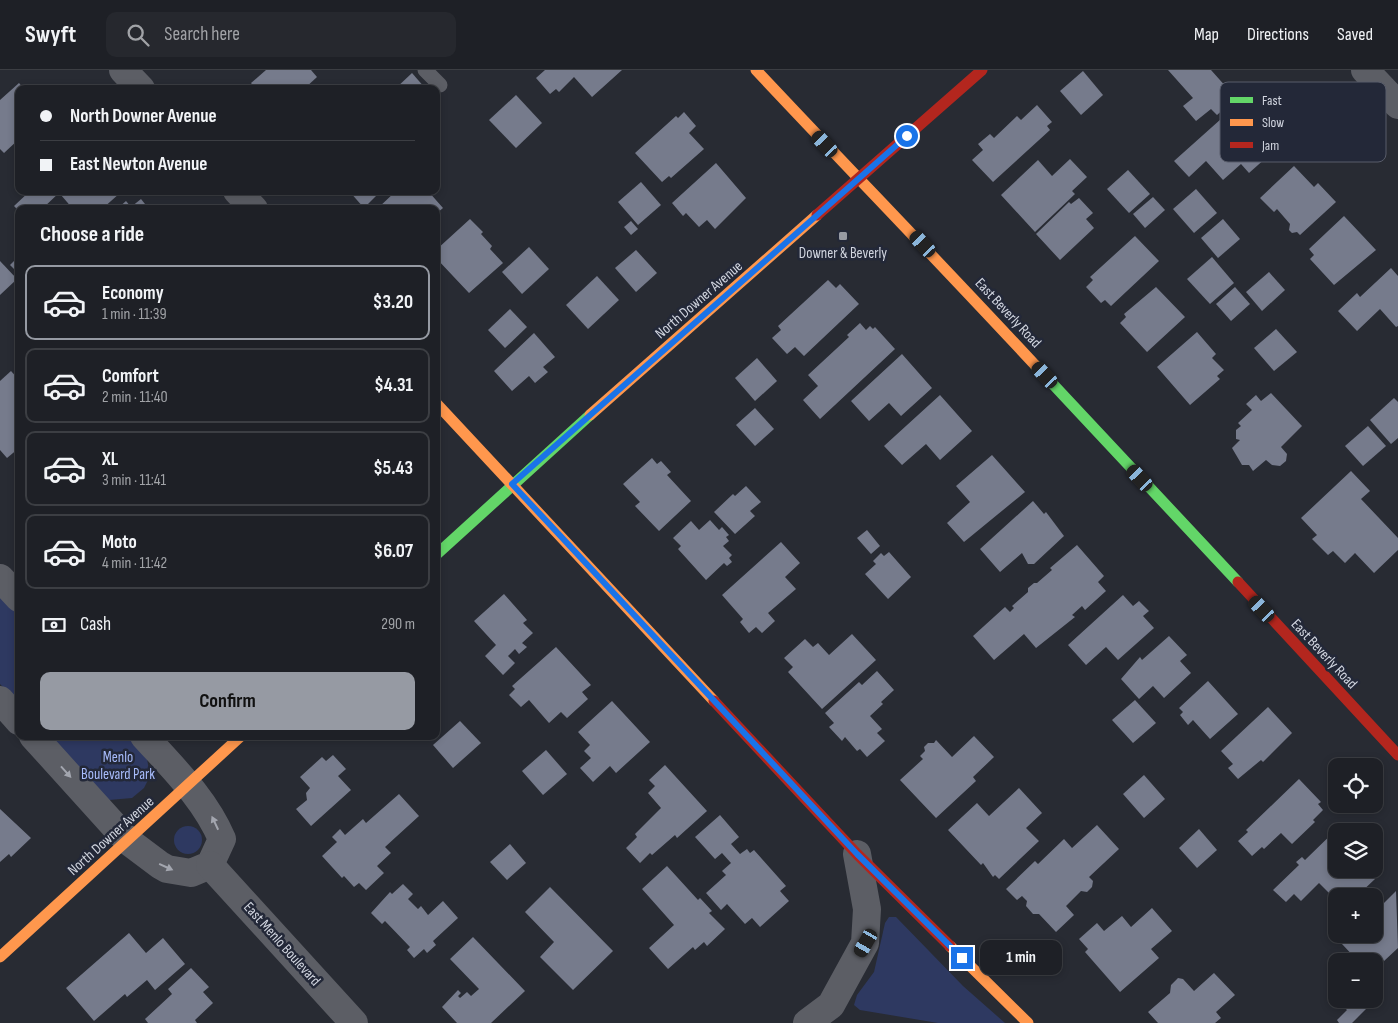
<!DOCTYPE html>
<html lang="en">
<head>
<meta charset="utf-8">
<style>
	body { margin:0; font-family:"Sofia Sans Condensed",sans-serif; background:#26282e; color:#f1f3f6; height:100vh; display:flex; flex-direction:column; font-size:19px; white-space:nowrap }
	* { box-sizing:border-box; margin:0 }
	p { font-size:16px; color:#a1a3a7 }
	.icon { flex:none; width:28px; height:28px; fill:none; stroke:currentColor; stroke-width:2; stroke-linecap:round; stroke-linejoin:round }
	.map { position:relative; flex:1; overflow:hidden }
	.details { position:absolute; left:15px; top:135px; width:425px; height:535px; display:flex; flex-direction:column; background:#1e2026; border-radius:10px; box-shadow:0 2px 8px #0003,0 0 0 1px #3c3e43 }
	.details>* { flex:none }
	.hud { position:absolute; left:15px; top:15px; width:425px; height:110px; border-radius:10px; box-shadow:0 2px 8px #0003,0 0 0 1px #3c3e43; display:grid; align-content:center; height:110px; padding:0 25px; background:#1e2026 }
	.controls { position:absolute; left:1328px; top:688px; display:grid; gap:10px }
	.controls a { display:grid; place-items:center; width:55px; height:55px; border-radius:10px; background:#1e2026; box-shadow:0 2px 8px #0003,0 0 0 1px #3c3e43; font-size:25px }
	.end { position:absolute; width:22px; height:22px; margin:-11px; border:6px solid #1a73e8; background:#fff; box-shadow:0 0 0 2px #fff }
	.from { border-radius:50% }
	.bubble { position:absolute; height:35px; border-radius:10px; background:#1e2026; box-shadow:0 2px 8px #0003,0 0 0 1px #3c3e43; font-size:16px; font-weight:700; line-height:35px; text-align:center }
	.car { position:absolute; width:15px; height:30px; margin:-15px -8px; border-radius:6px; box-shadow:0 0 4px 1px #0007; background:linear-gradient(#222 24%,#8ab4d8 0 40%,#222 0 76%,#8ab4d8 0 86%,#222 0) }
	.hud b { display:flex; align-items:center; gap:18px; height:48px; font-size:19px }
	.hud b+b { border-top:1px solid #3c3e43 }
	.hud i { width:12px; height:12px; background:#f1f3f6 }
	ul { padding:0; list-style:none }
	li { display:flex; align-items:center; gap:15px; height:75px; margin:0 10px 8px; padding:0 15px; border:2px solid #3c3e43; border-radius:10px }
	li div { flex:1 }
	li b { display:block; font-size:19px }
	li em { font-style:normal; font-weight:700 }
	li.selected { border-color:#969aa3 }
	li>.icon { width:45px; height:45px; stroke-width:1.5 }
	h2 { padding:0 25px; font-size:22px; line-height:60px }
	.pay { display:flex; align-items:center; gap:12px; height:55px; padding:0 25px; font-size:19px }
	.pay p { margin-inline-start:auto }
	.cta { display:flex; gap:10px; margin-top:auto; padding:10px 25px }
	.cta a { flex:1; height:58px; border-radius:10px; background:#969aa3; color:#111; font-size:20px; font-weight:700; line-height:58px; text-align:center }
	header { display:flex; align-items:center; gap:30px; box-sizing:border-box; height:70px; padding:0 25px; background:#1e2026; border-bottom:1px solid #3c3e43 }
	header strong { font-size:24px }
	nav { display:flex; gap:28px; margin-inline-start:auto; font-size:18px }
	.search { width:350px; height:45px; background:#26282e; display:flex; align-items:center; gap:12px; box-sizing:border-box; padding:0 18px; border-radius:10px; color:#a1a3a7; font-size:19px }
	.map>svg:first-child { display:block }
	.green { fill:#2e3961 }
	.building { fill:#767b8c }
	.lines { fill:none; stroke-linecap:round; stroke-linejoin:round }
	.lane { stroke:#5c5e65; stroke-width:15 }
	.street { stroke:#5c5e65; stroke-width:28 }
	.fast { stroke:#63d668; stroke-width:11 }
	.slow { stroke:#ff974d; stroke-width:11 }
	.jam { stroke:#b3261e; stroke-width:11 }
	.oneway { fill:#a3a6af }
	.route { stroke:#1a73e8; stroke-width:6 }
	.poi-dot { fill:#969aa3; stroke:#232838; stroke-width:2 }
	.labels { text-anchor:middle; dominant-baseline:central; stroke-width:5; stroke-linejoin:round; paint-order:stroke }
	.poi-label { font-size:15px; fill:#d2d6e0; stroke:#232838 }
	.street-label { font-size:15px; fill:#d2d6e0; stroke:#232838 }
	.park-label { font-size:15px; fill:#a8bcfc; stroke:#232838 }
	.key { fill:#232838; stroke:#585c6a; stroke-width:1 }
	.key-label { font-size:14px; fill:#d2d6e0 }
</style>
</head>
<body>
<header>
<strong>Swyft</strong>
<div class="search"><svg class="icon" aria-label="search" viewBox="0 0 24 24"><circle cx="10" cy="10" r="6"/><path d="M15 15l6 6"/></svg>Search here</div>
<nav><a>Map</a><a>Directions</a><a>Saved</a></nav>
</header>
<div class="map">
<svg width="1398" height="953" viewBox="0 0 1398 953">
	<rect width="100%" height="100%" fill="#282b33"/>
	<!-- green -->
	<g class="green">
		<path d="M0,525L19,545V634L0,614Z"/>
		<path d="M49,666H131L146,683L150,706L144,718L132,728L109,730Z"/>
		<circle cx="188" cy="770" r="14"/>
		<path d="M889,847H896L963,916L1005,953H938L860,940L854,935L857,925L874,902L885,853Z"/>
	</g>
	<!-- building -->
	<g class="building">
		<path d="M266,0H311L317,7L304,19H256L251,13Z"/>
		<path d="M545,0H622L592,27L574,7L559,22L556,19L550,24L536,8Z"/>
		<path d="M1168,0H1211L1236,28L1217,45L1211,39L1196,51L1183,36L1193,28Z"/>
		<path d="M1083,1L1103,25L1081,45L1060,21Z"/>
		<path d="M412,3L425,18L395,19Z"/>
		<path d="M19,13L24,19H19V69L4,83L0,79V30Z"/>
		<path d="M516,25L542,53L516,78L489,50Z"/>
		<path d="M1240,32L1273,68L1261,79L1267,87L1249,103L1241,94L1223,110L1206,91L1189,107L1174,91Z"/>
		<path d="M1037,35L1052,52L1047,56L1050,60L993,112L972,90L983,80L978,74L990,64L994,68L1017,46L1021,50Z"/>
		<path d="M684,42L696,56L689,63L704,79L671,108L669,106L662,112L635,83L676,46L678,48Z"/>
		<path d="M1070,89L1087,107L1072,121L1075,124L1035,162L1001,125L1038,90L1052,106Z"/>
		<path d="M716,93L746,128L715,159L707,150L699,157L686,143L683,146L672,133Z"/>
		<path d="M1294,96L1314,117L1318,113L1336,132L1300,165L1297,162L1292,163L1289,160L1290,154L1277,139L1274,142L1260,128Z"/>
		<path d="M1128,100L1150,124L1129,143L1107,119Z"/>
		<path d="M641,112L661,135L638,155L618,132Z"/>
		<path d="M1196,119L1217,143L1194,163L1173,139Z"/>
		<path d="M30,121H61L42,139H19V141L14,136Z"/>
		<path d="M65,121H118L120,123L102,139H73L61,125Z"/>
		<path d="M349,121H381L364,138Z"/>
		<path d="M396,121H428L443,138L436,144V139H377Z"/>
		<path d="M1153,127L1165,140L1145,158L1133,144Z"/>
		<path d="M1079,128L1093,143L1086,149L1094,158L1060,190L1036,164L1069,132L1071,134Z"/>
		<path d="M141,129L149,139H117L126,131L131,137Z"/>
		<path d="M1344,146L1376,180L1334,215L1310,189L1314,185L1309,179Z"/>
		<path d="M470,149L483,162L481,164L492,176L490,179L503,193L469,223L436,188V180Z"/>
		<path d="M1223,149L1240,169L1218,188L1201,168Z"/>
		<path d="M631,151L638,159L631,165L624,157Z"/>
		<path d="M1135,166L1159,191L1111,236L1105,230L1101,233L1086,217L1093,210L1090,207Z"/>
		<path d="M529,177L549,199L522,224L502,202Z"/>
		<path d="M636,180L657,203L636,222L615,198Z"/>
		<path d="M19,186V204L10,195Z"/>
		<path d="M1212,187L1234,213L1210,234L1187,209Z"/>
		<path d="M0,191L17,209L0,225Z"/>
		<path d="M1391,198L1398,206V256L1396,257L1380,239L1357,261L1338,241L1357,223L1360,227Z"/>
		<path d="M1269,202L1285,220L1262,241L1246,222Z"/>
		<path d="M597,206L619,230L588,259L566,235Z"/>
		<path d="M828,210L836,218L840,214L859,234L804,286L795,277L787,284L772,268L781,260L778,256Z"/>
		<path d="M1156,217L1185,247L1147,282L1120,253L1126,247L1124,244Z"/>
		<path d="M1235,217L1250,234L1231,251L1216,234Z"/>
		<path d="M510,239L527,257L505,278L488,260Z"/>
		<path d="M860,253L866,260L870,256L873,259L875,257L895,279L820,349L803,330L818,316L808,305L849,267L847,265Z"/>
		<path d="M1276,259L1297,282L1274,301L1254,278Z"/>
		<path d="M1197,262L1216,284L1212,288L1224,300L1217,306L1220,309L1190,335L1157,297Z"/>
		<path d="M534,263L555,287L543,297L548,302L535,313L529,306L512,321L494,301Z"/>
		<path d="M902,284L932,318L901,346L889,333L869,351L851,331Z"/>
		<path d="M757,288L777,311L755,331L735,308Z"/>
		<path d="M11,301L19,310V378L7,388L0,380V311Z"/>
		<path d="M1271,323L1302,356L1281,377L1287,384L1286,391L1280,396L1272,395L1266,390L1253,401L1249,395H1242L1232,378L1240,370L1236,369V360L1241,356L1238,353L1252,340L1246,334L1256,325L1261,331Z"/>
		<path d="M940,325L972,361L940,390L926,374L902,395L884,376Z"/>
		<path d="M1394,328L1398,332V368L1391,374L1370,350Z"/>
		<path d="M755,338L774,359L755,376L736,355Z"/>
		<path d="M1368,356L1386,376L1363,396L1345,376Z"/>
		<path d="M992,385L1025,422L964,472L947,453L970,432L956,416Z"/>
		<path d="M652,388L657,394L661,391L671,402L667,405L691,431L659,461L635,436L640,432L623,414Z"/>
		<path d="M1351,401L1370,421L1361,429L1398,468V480L1374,503L1355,483L1345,493L1333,481L1328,485L1312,469L1317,465L1301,448Z"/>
		<path d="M746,416L761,432L750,441L755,446L735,464L714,442L733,424L735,426Z"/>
		<path d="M1033,431L1044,444L1046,442L1064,466L1034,494H1028L1022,483L1000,502L980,479Z"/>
		<path d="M710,450L719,460L722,457L729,465L726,467L729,471L723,476L732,485L729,488L732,492L727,496L724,493L706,510L678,479L681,476L673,468L691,451L699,460Z"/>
		<path d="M867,460L880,476L871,484L857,468Z"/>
		<path d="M781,472L800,493L785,507L796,519L768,543L775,551L762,563L756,557L749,563L740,552L743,549L722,525Z"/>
		<path d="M1077,475L1104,506L1098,512L1106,521L1085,540L1082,536L1072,545L1075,547L1036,578L1024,564L994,590L973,566L1005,537L1010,542L1014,538L1012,536L1028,522V518L1034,513H1037L1052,500L1050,498Z"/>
		<path d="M889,482L911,507L888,529L865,504L876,494L873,491L881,483L884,486Z"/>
		<path d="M504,524L527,550L523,553L533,563L522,573L527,577L519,584L515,579L508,586L515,593L503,605L485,586L496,575L474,551Z"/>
		<path d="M1123,525L1133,536L1139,531L1149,541L1143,546L1154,558L1118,590L1106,577L1086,595L1068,575Z"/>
		<path d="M852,564L876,590L822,639L788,602L793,597L784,588L805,569L813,577L818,573L829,585Z"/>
		<path d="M1169,566L1187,585L1180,591L1191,603L1164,628L1153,616L1139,629L1121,609L1140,587L1142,590Z"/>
		<path d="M556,577L591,615L582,622L588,629L567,648L561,642L549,653L529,630L521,637L509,625L515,619L512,616Z"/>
		<path d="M877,601L894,620L881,632L883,634L870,646L882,659L877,663L885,671L867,687L860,679L857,681L845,667L842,671L829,657L834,653L825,643L859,612L862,615Z"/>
		<path d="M1208,611L1238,644L1210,669L1193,650L1188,655L1180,645L1183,642L1179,638Z"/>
		<path d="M1135,630L1156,653L1133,673L1112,650Z"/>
		<path d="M612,631L650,672L616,703L610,696L593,712L580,698L591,688L584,681L590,675L578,662Z"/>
		<path d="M1268,637L1292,663L1263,692L1261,690L1238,709L1228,698L1233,694L1221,681Z"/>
		<path d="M460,651L481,673L453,698L433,675Z"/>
		<path d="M974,666L994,687L973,707L976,711L936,748L900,710L923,689L920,686L925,681L924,677L928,673H934L936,670L952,687Z"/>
		<path d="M546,680L567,704L543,725L522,701Z"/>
		<path d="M333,685L346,699L338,706L351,720L311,756L296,739L307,730L306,723L310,718L300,707L322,687L326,691Z"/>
		<path d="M665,695L707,741L677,768L675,765L652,785L650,783L640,793L626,778L637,767L635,764L661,738L648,723L655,716L649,710Z"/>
		<path d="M1144,705L1165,729L1144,748L1123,724Z"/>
		<path d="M1299,709L1321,732L1318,734L1323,740L1313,750L1315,752L1292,774L1281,763L1264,779L1262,777L1252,786L1238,771L1248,762L1246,760Z"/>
		<path d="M1019,718L1042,743L1026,758L1039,771L999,809L995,805L993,807L983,793L981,795L948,760L977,733L989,746Z"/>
		<path d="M399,724L419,746L385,777L391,783L377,796L384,803L366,820L359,813L354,817L344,806L342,808L322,786L337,772L332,767L340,759L345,765L363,749L366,753Z"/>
		<path d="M0,739L31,768L11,787L9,784L0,792Z"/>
		<path d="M720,745L739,767L731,774L740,784L747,779L750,783L754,780L786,816L780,821L789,831L760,857L752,848L745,854L727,834L721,840L706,823L726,805L722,801L731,793L722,783L715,789L695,767Z"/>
		<path d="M1097,755L1119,779L1089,807L1093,811L1092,817L1087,822L1081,821L1066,836L1074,845L1056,862L1039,844H1033L1026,836L1027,831L1022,826L1017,830L1006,819L1035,791L1038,794L1064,769L1072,778Z"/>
		<path d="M1341,755L1347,761H1336V799H1374V789L1379,794L1369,803L1375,809L1357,826H1351L1348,824L1346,826H1336V830L1319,813L1301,831L1294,824L1286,832L1273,820L1299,795L1296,792L1302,787L1305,790Z"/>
		<path d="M1199,759L1217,780L1197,798L1179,778Z"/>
		<path d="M510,774L526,793L507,810L490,792Z"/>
		<path d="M667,796L698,830L700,828L712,841L709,843L725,859L707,876L704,872L695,880L693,877L668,899L649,878L674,855L642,819Z"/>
		<path d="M403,814L413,824L408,829L418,839L421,836L428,845L443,831L458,848L433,871L436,875L427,883L424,879L414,888L407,880L410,877L385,851L382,854L371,843L390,822L392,824Z"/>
		<path d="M550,817L613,881L573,920L540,887L554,872L525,842Z"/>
		<path d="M1396,821L1398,878L1384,891L1382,889L1374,897V891H1358L1342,874L1352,864H1374V843Z"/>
		<path d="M1152,838L1172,861L1151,879L1159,888L1120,922L1085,882L1088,879L1079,869L1097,853L1104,861L1122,846L1131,857Z"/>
		<path d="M129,863L146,883L163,868L185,894L155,920L147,910L127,927L125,924L94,951L66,918Z"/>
		<path d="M473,867L525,921L491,953H457L442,937L458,920L461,923L458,926L460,928L467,922L471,926L479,919L450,889Z"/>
		<path d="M191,898L209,917L203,922L213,933L195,950L197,953H148L145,949L172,924L168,919Z"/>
		<path d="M1214,903L1235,925L1216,942L1221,948L1215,953H1158L1148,942L1170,923L1171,915L1178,908L1183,909L1194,921Z"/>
		<path d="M1374,920L1379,926L1352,953H1339L1337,950L1347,940L1336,929H1374Z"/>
	</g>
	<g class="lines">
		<!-- lane -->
		<path class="lane" d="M425,0L440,15"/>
		<!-- street -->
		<g class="street">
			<path d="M123,0L141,19"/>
			<path d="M1365,0L1398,35"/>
			<path d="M237,121L254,139"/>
			<path d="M0,508L19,528"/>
			<path d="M0,630L19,651"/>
			<path d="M33,666L128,771L160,795L167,799L191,803L210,795L222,769C205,729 173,698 144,666"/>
			<path d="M210,795L354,953"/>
			<path d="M807,953L831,935L865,873L867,839L857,784"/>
		</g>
		<!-- fast -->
		<g class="fast">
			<path d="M1035,295L1238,512"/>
			<path d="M436,485L590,345"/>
		</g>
		<!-- slow -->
		<g class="slow">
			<path d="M756,0C849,99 943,196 1035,295"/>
			<path d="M436,333L714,631"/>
			<path d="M590,345L817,145"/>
			<path d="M950,876L1028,953"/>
			<path d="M0,887L241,666"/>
		</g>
		<!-- jam -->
		<g class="jam">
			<path d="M817,145L982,0"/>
			<path d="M1238,512L1398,685"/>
			<path d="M714,631L857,784L950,876"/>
		</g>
	</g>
	<!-- one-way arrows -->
	<defs><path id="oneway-solid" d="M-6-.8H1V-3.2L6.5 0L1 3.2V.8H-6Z" transform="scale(1.25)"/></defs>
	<g class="oneway">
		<use href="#oneway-solid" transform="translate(66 702) rotate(48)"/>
		<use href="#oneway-solid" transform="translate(215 753) rotate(-115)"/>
		<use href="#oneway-solid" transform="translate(166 797) rotate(24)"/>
	</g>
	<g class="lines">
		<!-- route -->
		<path class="route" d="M907,66L512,414L857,784L962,888"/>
	</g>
	<!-- markers -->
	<rect class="poi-dot" x="838" y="161" width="10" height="10" rx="2.5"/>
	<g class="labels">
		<!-- poi labels -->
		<g class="poi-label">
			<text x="843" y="183">Downer &amp; Beverly</text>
		</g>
		<!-- street labels -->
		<g class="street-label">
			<text transform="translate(699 230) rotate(-41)">North Downer Avenue</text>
			<text transform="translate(1008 243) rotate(47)">East Beverly Road</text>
			<text transform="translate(1324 584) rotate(47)">East Beverly Road</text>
			<text transform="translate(111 766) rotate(-42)">North Downer Avenue</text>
			<text transform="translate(282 874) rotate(48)">East Menlo Boulevard</text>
		</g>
		<!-- park labels -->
		<g class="park-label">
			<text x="118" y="687">Menlo<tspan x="118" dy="17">Boulevard Park</tspan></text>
		</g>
	</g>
	<!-- legend -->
	<rect x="1220" y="12" width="166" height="80" rx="8" class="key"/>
	<rect x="1230" y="27" width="23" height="6" fill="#63d668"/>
	<rect x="1230" y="49" width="23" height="7" fill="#ff974d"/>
	<rect x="1230" y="72" width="23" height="6" fill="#b3261e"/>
	<g class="key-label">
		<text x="1262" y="35">Fast</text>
		<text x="1262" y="57">Slow</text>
		<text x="1262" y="80">Jam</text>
	</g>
</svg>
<div class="controls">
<a><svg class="icon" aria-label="locate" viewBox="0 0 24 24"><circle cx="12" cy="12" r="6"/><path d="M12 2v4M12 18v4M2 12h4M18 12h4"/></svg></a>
<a><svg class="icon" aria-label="layers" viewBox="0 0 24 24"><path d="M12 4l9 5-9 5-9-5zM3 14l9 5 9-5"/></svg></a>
<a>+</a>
<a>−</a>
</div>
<i class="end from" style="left:907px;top:66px"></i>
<i class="end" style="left:962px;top:888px"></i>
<div class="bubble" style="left:980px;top:870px;width:82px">1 min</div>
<i class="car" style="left:825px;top:74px;rotate:317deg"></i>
<i class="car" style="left:923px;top:174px;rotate:317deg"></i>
<i class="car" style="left:1045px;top:305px;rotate:317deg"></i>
<i class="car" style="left:1140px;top:408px;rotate:317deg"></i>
<i class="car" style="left:1262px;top:539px;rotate:317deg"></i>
<i class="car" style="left:866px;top:873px;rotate:210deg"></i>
<div class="hud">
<b><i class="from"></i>North Downer Avenue</b>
<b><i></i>East Newton Avenue</b>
</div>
<section class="details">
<h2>Choose a ride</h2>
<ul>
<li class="selected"><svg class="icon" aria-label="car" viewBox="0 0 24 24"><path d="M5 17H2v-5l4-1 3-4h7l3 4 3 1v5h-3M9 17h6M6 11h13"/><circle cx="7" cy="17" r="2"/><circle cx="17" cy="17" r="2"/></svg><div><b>Economy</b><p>1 min · 11:39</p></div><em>$3.20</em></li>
<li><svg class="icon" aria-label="car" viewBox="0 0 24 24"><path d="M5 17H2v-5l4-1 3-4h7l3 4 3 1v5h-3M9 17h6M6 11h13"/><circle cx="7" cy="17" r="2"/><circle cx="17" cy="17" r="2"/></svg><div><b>Comfort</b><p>2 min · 11:40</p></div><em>$4.31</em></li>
<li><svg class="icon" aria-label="car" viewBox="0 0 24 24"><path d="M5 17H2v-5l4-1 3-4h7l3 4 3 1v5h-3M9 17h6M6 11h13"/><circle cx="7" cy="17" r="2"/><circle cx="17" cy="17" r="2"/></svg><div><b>XL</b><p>3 min · 11:41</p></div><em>$5.43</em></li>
<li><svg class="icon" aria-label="car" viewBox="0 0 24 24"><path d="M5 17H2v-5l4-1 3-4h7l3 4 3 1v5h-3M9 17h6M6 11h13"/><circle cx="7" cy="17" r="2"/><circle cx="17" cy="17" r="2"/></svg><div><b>Moto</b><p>4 min · 11:42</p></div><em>$6.07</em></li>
</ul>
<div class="pay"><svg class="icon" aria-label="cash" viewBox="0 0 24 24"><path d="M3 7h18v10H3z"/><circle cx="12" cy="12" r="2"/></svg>Cash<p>290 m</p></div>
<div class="cta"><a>Confirm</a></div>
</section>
</div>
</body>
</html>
